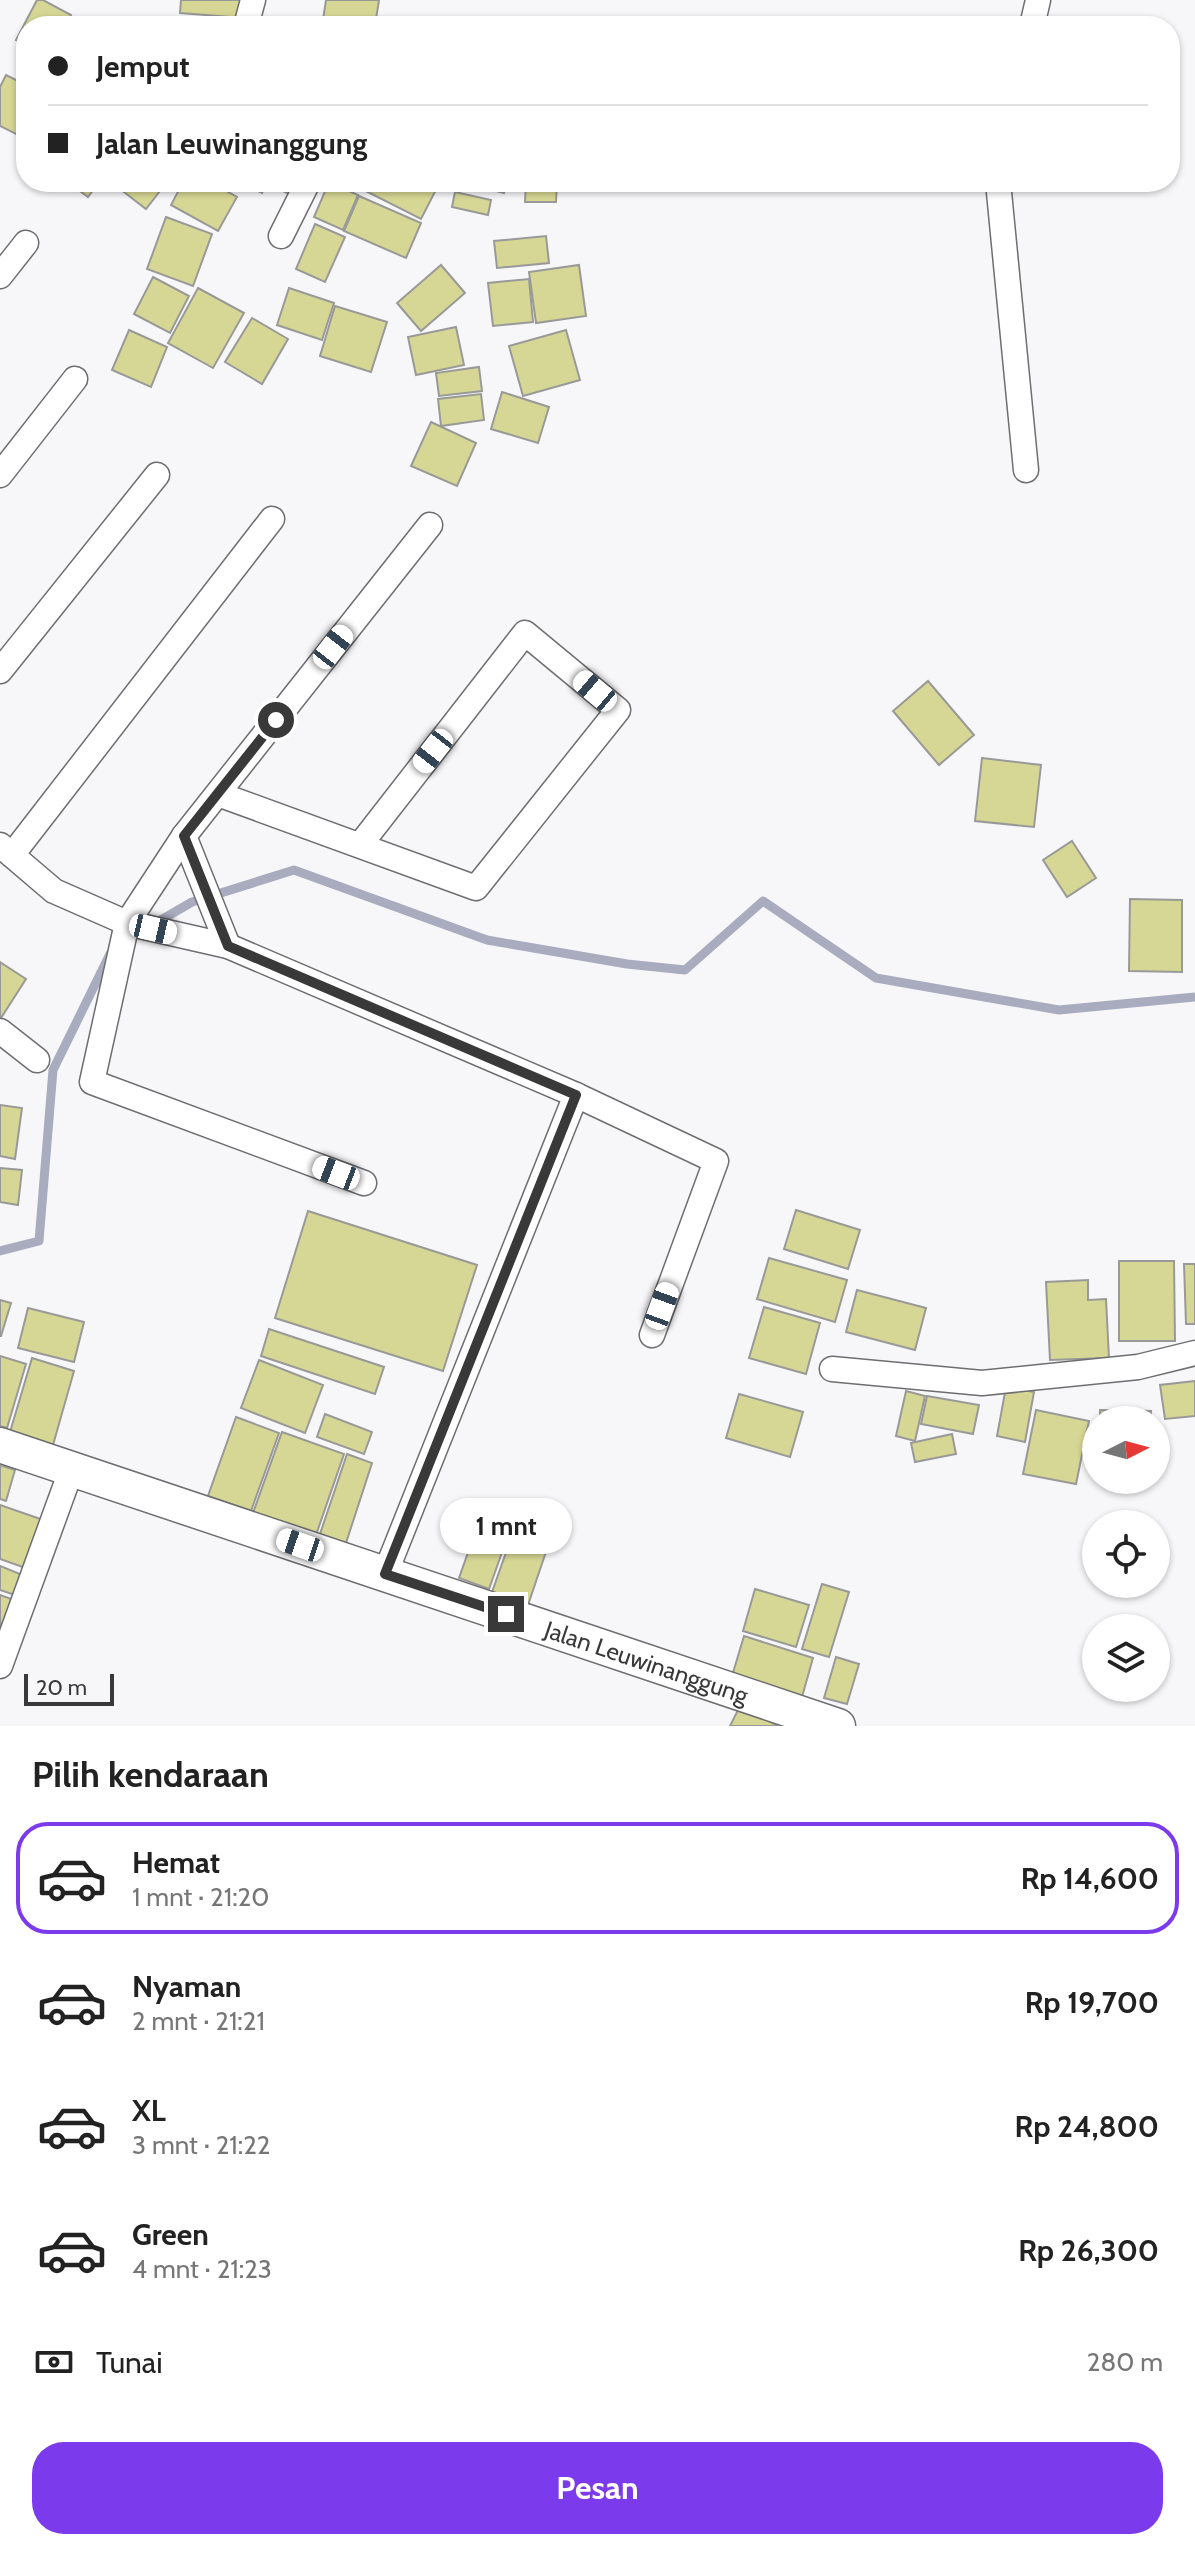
<!DOCTYPE html>
<html lang="id">
<head>
<meta charset="utf-8">
<style>
	body { margin:0; font-family:Cabin,sans-serif; background:#f2f2f2; color:#222; height:100vh; display:flex; flex-direction:column; font-size:30px; white-space:nowrap }
	* { box-sizing:border-box; margin:0 }
	p { font-size:26px; color:#767676 }
	.icon { flex:none; width:44px; height:44px; fill:none; stroke:currentColor; stroke-width:2; stroke-linecap:round; stroke-linejoin:round }
	.map { position:relative; height:1726px; overflow:hidden }
	.sheet { display:flex; flex-direction:column; background:#fff; flex:1 }
	.sheet>* { flex:none }
	.hud { position:absolute; left:16px; top:16px; width:1164px; height:176px; border-radius:32px; box-shadow:0 2px 6px #0004; display:grid; align-content:center; height:176px; padding:0 32px; background:#fff }
	.needle { width:52px; rotate:84deg }
	.tools { position:absolute; left:1082px; top:1406px; display:grid; gap:16px }
	.tools a { display:grid; place-items:center; width:88px; height:88px; border-radius:50%; background:#fff; box-shadow:0 2px 6px #0004; font-size:40px }
	.scale { position:absolute; left:24px; bottom:20px; width:90px; box-sizing:border-box; padding-left:8px; border:4px solid #39393a; border-top:0; font-size:22px; line-height:28px; white-space:nowrap; color:#39393a; -webkit-text-stroke:6px #f7f7fa; paint-order:stroke }
	.end { position:absolute; width:36px; height:36px; margin:-18px; border:10px solid #39393a; background:#fff; box-shadow:0 0 0 4px #fff }
	.from { border-radius:50% }
	.bubble { position:absolute; height:56px; border-radius:28px; background:#fff; box-shadow:0 2px 6px #0004; font-size:26px; font-weight:700; line-height:56px; text-align:center }
	.car { position:absolute; width:24px; height:48px; margin:-24px -12px; border-radius:10px; box-shadow:0 0 6px 2px #0007; background:linear-gradient(#fff 24%,#345 0 40%,#fff 0 76%,#345 0 86%,#fff 0) }
	.hud b { display:flex; align-items:center; gap:28px; height:76px; font-size:30px }
	.hud b+b { border-top:2px solid #e0e0e0 }
	.hud i { width:20px; height:20px; background:#222 }
	ul { padding:0; list-style:none }
	li { display:flex; align-items:center; gap:24px; height:112px; margin:0 16px 12px; padding:0 16px; border:4px solid transparent; border-radius:32px }
	li div { flex:1 }
	li b { display:block; font-size:30px }
	li em { font-style:normal; font-weight:700 }
	li.on { border-color:#7c3aed }
	li>.icon { width:72px; height:72px; stroke-width:1.5 }
	h2 { padding:0 32px; font-size:36px; line-height:96px }
	.pay { display:flex; align-items:center; gap:20px; height:88px; padding:0 32px; font-size:30px }
	.pay p { margin-inline-start:auto }
	.cta { display:flex; gap:16px; margin-top:auto; padding:16px 32px }
	.cta a { flex:1; height:92px; border-radius:32px; background:#7c3aed; color:#fff; font-size:32px; font-weight:700; line-height:92px; text-align:center }
	.map>svg:first-child { display:block }
	.lines { fill:none; stroke-linecap:round; stroke-linejoin:round }
	.stream { stroke:#a8acbe; stroke-width:9 }
	.building { fill:#d7d795; stroke:#999a97; stroke-width:2 }
	.minor-casing { stroke:#6e6e71; stroke-width:27 }
	.secondary-casing { stroke:#6e6e71; stroke-width:37 }
	.minor { stroke:#fff; stroke-width:24 }
	.secondary { stroke:#fff; stroke-width:34 }
	.route { stroke:#39393a; stroke-width:10 }
	.labels { text-anchor:middle; dominant-baseline:central; stroke-width:7; stroke-linejoin:round; paint-order:stroke }
	.street-label { font-size:24px; fill:#39393a; stroke:#f7f7fa }
</style>
</head>
<body>
<div class="map">
<svg width="1195" height="1726" viewBox="0 0 1195 1726">
	<rect width="100%" height="100%" fill="#f7f7fa"/>
	<g class="lines">
		<!-- stream -->
		<g class="stream">
			<path d="M154,924L192,902L294,870L487,940L627,964L685,970L763,901L876,978L1059,1010L1195,997"/>
			<path d="M0,1251L39,1241L53,1070L110,954"/>
		</g>
	</g>
	<!-- building -->
	<g class="building">
		<path d="M37,0H43L71,15L66,26H26V45L16,40Z"/>
		<path d="M181,0H245L244,18L180,13Z"/>
		<path d="M326,0H379L375,26H322Z"/>
		<path d="M6,75L26,85V139L0,126V87Z"/>
		<path d="M68,182H99L88,197Z"/>
		<path d="M111,182H156L163,187L146,209Z"/>
		<path d="M183,182H210L237,197L218,231L171,205Z"/>
		<path d="M241,182H302L295,197L267,183L262,193Z"/>
		<path d="M329,182L358,195L343,230L314,217Z"/>
		<path d="M348,182H440L421,219Z"/>
		<path d="M462,182H507L504,193Z"/>
		<path d="M526,182H557L556,202H525Z"/>
		<path d="M455,192L491,200L488,215L452,207Z"/>
		<path d="M359,196L421,223L406,258L344,231Z"/>
		<path d="M166,217L212,234L193,286L147,269Z"/>
		<path d="M315,224L345,237L325,282L296,269Z"/>
		<path d="M546,236L549,263L497,268L494,241Z"/>
		<path d="M441,265L465,293L421,331L397,303Z"/>
		<path d="M579,265L586,316L536,323L529,272Z"/>
		<path d="M153,277L189,296L170,333L134,314Z"/>
		<path d="M529,279L533,322L493,326L488,283Z"/>
		<path d="M198,288L244,313L213,368L168,343Z"/>
		<path d="M289,288L334,303L322,340L277,325Z"/>
		<path d="M335,306L387,322L371,372L320,356Z"/>
		<path d="M252,318L288,339L262,384L225,362Z"/>
		<path d="M456,327L464,365L416,375L408,337Z"/>
		<path d="M129,330L167,347L151,387L112,370Z"/>
		<path d="M566,330L580,380L523,396L509,346Z"/>
		<path d="M479,367L482,391L439,396L436,373Z"/>
		<path d="M502,392L549,407L538,443L491,429Z"/>
		<path d="M481,394L484,420L441,426L438,399Z"/>
		<path d="M431,422L476,443L457,486L411,466Z"/>
		<path d="M928,681L974,735L939,765L893,711Z"/>
		<path d="M982,758L1041,765L1034,827L975,821Z"/>
		<path d="M1072,841L1096,878L1067,897L1043,860Z"/>
		<path d="M1130,899L1182,900V972L1129,971Z"/>
		<path d="M0,962L26,979L1,1018H0Z"/>
		<path d="M0,1105L22,1108L15,1159L0,1156Z"/>
		<path d="M0,1168L22,1170L18,1205L0,1202Z"/>
		<path d="M796,1210L860,1230L848,1269L784,1249Z"/>
		<path d="M308,1211L477,1265L443,1371L275,1318Z"/>
		<path d="M769,1258L847,1280L835,1322L757,1299Z"/>
		<path d="M1119,1261H1174L1175,1341H1119Z"/>
		<path d="M1184,1264H1195V1324H1186Z"/>
		<path d="M1088,1280V1300L1106,1299L1109,1358L1050,1360L1046,1282Z"/>
		<path d="M857,1290L926,1308L915,1350L846,1332Z"/>
		<path d="M0,1300L11,1303L1,1336H0Z"/>
		<path d="M764,1307L820,1323L806,1374L749,1358Z"/>
		<path d="M28,1308L84,1322L74,1362L18,1348Z"/>
		<path d="M269,1329L384,1367L375,1394L261,1356Z"/>
		<path d="M0,1356L26,1364L7,1428L0,1426Z"/>
		<path d="M32,1358L74,1371L53,1445L10,1432Z"/>
		<path d="M259,1360L323,1385L305,1433L241,1408Z"/>
		<path d="M1195,1381V1416L1165,1419L1160,1385Z"/>
		<path d="M1006,1387L1034,1392L1025,1442L997,1436Z"/>
		<path d="M906,1391L925,1396L915,1441L896,1436Z"/>
		<path d="M739,1394L803,1412L790,1457L726,1438Z"/>
		<path d="M927,1396L979,1405L973,1434L921,1424Z"/>
		<path d="M1036,1410L1089,1421L1076,1484L1023,1474Z"/>
		<path d="M1100,1410L1151,1411L1150,1420H1100Z"/>
		<path d="M325,1414L372,1432L364,1454L317,1437Z"/>
		<path d="M236,1417L279,1433L251,1511L208,1496Z"/>
		<path d="M282,1432L344,1454L316,1535L253,1513Z"/>
		<path d="M952,1434L956,1454L915,1462L911,1443Z"/>
		<path d="M347,1454L372,1463L346,1543L320,1534Z"/>
		<path d="M0,1465L15,1470L6,1501L0,1499Z"/>
		<path d="M487,1499L517,1510L489,1589L459,1578Z"/>
		<path d="M0,1505L46,1521L31,1570L0,1559Z"/>
		<path d="M520,1513L555,1525L527,1608L491,1595Z"/>
		<path d="M0,1566L25,1576L18,1596L0,1590Z"/>
		<path d="M822,1584L849,1592L829,1657L802,1649Z"/>
		<path d="M755,1589L809,1605L796,1647L743,1631Z"/>
		<path d="M0,1595L14,1600L3,1629L0,1627Z"/>
		<path d="M744,1636L813,1658L802,1697L732,1676Z"/>
		<path d="M836,1657L859,1664L847,1704L824,1698Z"/>
		<path d="M740,1706L778,1726H730Z"/>
	</g>
	<g class="lines">
		<defs>
			<g id="minor">
				<path d="M246,26L253,0"/>
				<path d="M1032,26L1038,0"/>
				<path d="M998,182L1026,470"/>
				<path d="M281,236L308,182"/>
				<path d="M0,276L26,243"/>
				<path d="M0,475L75,379"/>
				<path d="M0,671L157,475"/>
				<path d="M218,794L476,888L618,710L525,633L360,845"/>
				<path d="M184,836L228,946"/>
				<path d="M0,845L54,891L127,923L228,946L576,1095L716,1161L652,1335"/>
				<path d="M12,855L272,519"/>
				<path d="M0,1031L37,1060"/>
				<path d="M364,1183L92,1082L127,923L184,836L430,525"/>
				<path d="M832,1369L982,1383L1138,1367L1195,1353"/>
				<path d="M385,1574L576,1095"/>
				<path d="M0,1666L72,1468"/>
			</g>
			<g id="secondary">
				<path id="s1" d="M0,1445L838,1726"/>
			</g>
		</defs>
		<!-- minor casing -->
		<use href="#minor" class="minor-casing"/>
		<!-- secondary casing -->
		<use href="#secondary" class="secondary-casing"/>
		<!-- minor -->
		<use href="#minor" class="minor"/>
		<!-- secondary -->
		<use href="#secondary" class="secondary"/>
	</g>
	<g class="lines">
		<!-- route -->
		<path class="route" d="M276,720L184,836L228,946L576,1095L385,1574L506,1614"/>
	</g>
	<g class="labels">
		<!-- street labels -->
		<g class="street-label">
			<text stroke="none"><textPath href="#s1" startOffset="682">Jalan Leuwinanggung</textPath></text>
		</g>
	</g>
</svg>
<div class="tools">
<a><svg class="needle" viewBox="-14 -14 28 28"><path d="M0-13l5 13h-10z" fill="#e53935"/><path d="M0 13l5-13h-10z" fill="#767676"/></svg></a>
<a><svg class="icon" aria-label="locate" viewBox="0 0 24 24"><circle cx="12" cy="12" r="6"/><path d="M12 2v4M12 18v4M2 12h4M18 12h4"/></svg></a>
<a><svg class="icon" aria-label="layers" viewBox="0 0 24 24"><path d="M12 4l9 5-9 5-9-5zM3 14l9 5 9-5"/></svg></a>
</div>
<div class="scale">20 m</div>
<i class="end from" style="left:276px;top:720px"></i>
<i class="end" style="left:506px;top:1614px"></i>
<div class="bubble" style="left:440px;top:1498px;width:132px">1 mnt</div>
<i class="car" style="left:333px;top:647px;rotate:38deg"></i>
<i class="car" style="left:595px;top:691px;rotate:310deg"></i>
<i class="car" style="left:433px;top:751px;rotate:218deg"></i>
<i class="car" style="left:153px;top:929px;rotate:103deg"></i>
<i class="car" style="left:336px;top:1173px;rotate:291deg"></i>
<i class="car" style="left:662px;top:1306px;rotate:20deg"></i>
<i class="car" style="left:300px;top:1545px;rotate:289deg"></i>
<div class="hud">
<b><i class="from"></i>Jemput</b>
<b><i></i>Jalan Leuwinanggung</b>
</div>
</div>
<section class="sheet">
<h2>Pilih kendaraan</h2>
<ul>
<li class="on"><svg class="icon" aria-label="car" viewBox="0 0 24 24"><path d="M5 17H2v-5l4-1 3-4h7l3 4 3 1v5h-3M9 17h6M6 11h13"/><circle cx="7" cy="17" r="2"/><circle cx="17" cy="17" r="2"/></svg><div><b>Hemat</b><p>1 mnt · 21:20</p></div><em>Rp 14,600</em></li>
<li><svg class="icon" aria-label="car" viewBox="0 0 24 24"><path d="M5 17H2v-5l4-1 3-4h7l3 4 3 1v5h-3M9 17h6M6 11h13"/><circle cx="7" cy="17" r="2"/><circle cx="17" cy="17" r="2"/></svg><div><b>Nyaman</b><p>2 mnt · 21:21</p></div><em>Rp 19,700</em></li>
<li><svg class="icon" aria-label="car" viewBox="0 0 24 24"><path d="M5 17H2v-5l4-1 3-4h7l3 4 3 1v5h-3M9 17h6M6 11h13"/><circle cx="7" cy="17" r="2"/><circle cx="17" cy="17" r="2"/></svg><div><b>XL</b><p>3 mnt · 21:22</p></div><em>Rp 24,800</em></li>
<li><svg class="icon" aria-label="car" viewBox="0 0 24 24"><path d="M5 17H2v-5l4-1 3-4h7l3 4 3 1v5h-3M9 17h6M6 11h13"/><circle cx="7" cy="17" r="2"/><circle cx="17" cy="17" r="2"/></svg><div><b>Green</b><p>4 mnt · 21:23</p></div><em>Rp 26,300</em></li>
</ul>
<div class="pay"><svg class="icon" aria-label="cash" viewBox="0 0 24 24"><path d="M3 7h18v10H3z"/><circle cx="12" cy="12" r="2"/></svg>Tunai<p>280 m</p></div>
<div class="cta"><a>Pesan</a></div>
</section>
</body>
</html>
